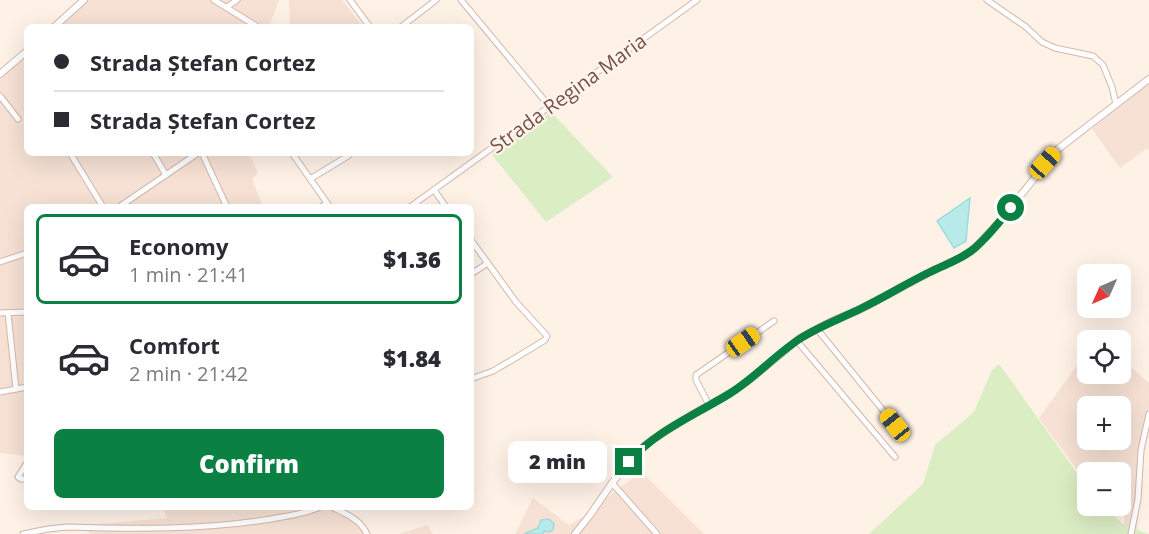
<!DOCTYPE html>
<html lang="en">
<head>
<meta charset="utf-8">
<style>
	body { margin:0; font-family:"Open Sans",sans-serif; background:#f7f7f7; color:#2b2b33; height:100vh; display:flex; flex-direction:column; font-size:22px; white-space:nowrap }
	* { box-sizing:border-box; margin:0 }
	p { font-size:20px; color:#7c7c81 }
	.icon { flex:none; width:33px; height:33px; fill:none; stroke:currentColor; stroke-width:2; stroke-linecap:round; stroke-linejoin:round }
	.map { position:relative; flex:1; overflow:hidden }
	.sheet { position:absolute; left:24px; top:204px; width:450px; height:306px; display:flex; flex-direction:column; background:#fff; border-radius:9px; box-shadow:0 6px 24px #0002 }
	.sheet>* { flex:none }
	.hud { position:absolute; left:24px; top:24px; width:450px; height:132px; border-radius:9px; box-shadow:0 6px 24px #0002; display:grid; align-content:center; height:132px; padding:0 30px; background:#fff }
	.needle { width:39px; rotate:225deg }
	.controls { position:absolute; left:1077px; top:264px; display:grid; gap:12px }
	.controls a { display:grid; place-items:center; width:54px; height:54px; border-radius:9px; background:#fff; box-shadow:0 6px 24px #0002; font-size:30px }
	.end { position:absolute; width:27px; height:27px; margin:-14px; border:8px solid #0b8043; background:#fff; box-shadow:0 0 0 3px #fff }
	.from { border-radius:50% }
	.bubble { position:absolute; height:42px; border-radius:9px; background:#fff; box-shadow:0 6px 24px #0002; font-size:20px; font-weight:800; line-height:42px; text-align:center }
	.car { position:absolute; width:18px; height:36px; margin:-18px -9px; border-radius:8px; box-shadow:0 0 4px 2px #0007; background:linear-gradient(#f5c518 24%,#345 0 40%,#f5c518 0 76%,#345 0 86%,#f5c518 0) }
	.hud b { display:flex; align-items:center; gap:21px; height:57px; font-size:22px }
	.hud b+b { border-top:2px solid #e1e1e2 }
	.hud i { width:15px; height:15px; background:#2b2b33 }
	ul { padding:10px 0 0; list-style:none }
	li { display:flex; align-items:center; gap:18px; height:90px; margin:0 12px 9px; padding:0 18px; border:3px solid transparent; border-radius:9px }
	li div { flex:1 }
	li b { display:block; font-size:22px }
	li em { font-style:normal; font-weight:800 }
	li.current { border-color:#0b8043 }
	li>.icon { width:54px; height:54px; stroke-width:1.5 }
	.action { display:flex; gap:12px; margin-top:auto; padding:12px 30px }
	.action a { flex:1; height:69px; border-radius:9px; background:#0b8043; color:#fff; font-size:24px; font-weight:800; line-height:69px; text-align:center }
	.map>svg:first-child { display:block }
	.residential { fill:#f6e1d4; fill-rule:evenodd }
	.green { fill:#dbedc3 }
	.water { fill:#b8eae9; stroke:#9edcdc; stroke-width:1.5 }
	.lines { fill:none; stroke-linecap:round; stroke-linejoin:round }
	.minor-casing { stroke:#d4b8ad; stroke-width:7 }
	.tertiary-casing { stroke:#d4b8ad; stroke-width:8 }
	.minor { stroke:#fff; stroke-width:5 }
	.tertiary { stroke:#fff; stroke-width:6 }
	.route { stroke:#0b8043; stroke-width:8 }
	.labels { text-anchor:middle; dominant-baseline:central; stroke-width:4.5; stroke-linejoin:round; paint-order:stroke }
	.street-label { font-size:20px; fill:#7a5248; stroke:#fff5ee }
</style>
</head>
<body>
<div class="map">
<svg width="1149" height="534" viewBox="0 0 1149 534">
	<rect width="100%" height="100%" fill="#fef1e6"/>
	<!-- residential -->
	<g class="residential">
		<path d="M83,0H279L269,27H54Z"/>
		<path d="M289,0H342L363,27H292L290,24Z"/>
		<path d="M27,48V153H249L258,173L252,179L263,207H27V456L0,453V70Z"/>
		<path d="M1149,79V150L1147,148L1120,168L1092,129Z"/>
		<path d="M1087,341L1088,374H1120L1121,359L1149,383V425L1143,452L1137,534H1121L1124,525L1125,495H1121L1120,472H1088L1087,483L1039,418L1086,353L1082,348ZM1088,406H1120V440H1088Z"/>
		<path d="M641,471L704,534H515L533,498L569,525L585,516Z"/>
		<path d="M163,507H334L361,522L369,534H89L87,525L167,518Z"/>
		<path d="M427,525L433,534H399Z"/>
	</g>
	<!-- green -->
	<g class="green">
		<path d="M551,112L613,177L546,222L492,155Z"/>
		<path d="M999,364L1077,473L1078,485L1087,493L1088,506H1103L1124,525L1149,534H869L923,484L935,445L974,412L992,370Z"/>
	</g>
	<!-- water -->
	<g class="water">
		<path d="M970,198L966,241L954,248L937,221Z"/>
		<path d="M549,519L554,524L553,530L549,532L544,531L543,534H524L538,528L541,520Z"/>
	</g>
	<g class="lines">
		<defs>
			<g id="minor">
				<path d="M214,0L258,27"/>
				<path d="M350,0L370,27"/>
				<path d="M461,0L550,107"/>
				<path d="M987,0L1026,27L1042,42L1055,48L1093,56L1103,65L1112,87L1116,104"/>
				<path d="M227,7L237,0"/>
				<path d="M401,27L436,0"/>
				<path d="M0,96L18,119"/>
				<path d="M70,153L103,207"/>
				<path d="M153,153L166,175"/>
				<path d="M202,153L227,207"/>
				<path d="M292,153L327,203"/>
				<path d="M310,179L348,156"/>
				<path d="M434,190L446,207"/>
				<path d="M119,207L198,153"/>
				<path d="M321,207L327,203L330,207"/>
				<path d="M410,207L697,0"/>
				<path d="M471,240L516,302L547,336L545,340L512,360L493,371L471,379"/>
				<path d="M0,262L27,253"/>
				<path d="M471,274L488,263"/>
				<path d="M0,313L27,312"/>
				<path d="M8,313L16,389"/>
				<path d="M817,329L895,425"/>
				<path d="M797,341L895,457"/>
				<path d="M0,392L27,387"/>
				<path d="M709,405L696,380V375L774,321"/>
				<path d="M27,463L18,477L21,479H27"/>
				<path d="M612,483L657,534"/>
				<path d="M332,507C346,514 360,519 367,534"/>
				<path d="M23,534L48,529L67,527C135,529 204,530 271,519C287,516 305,514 320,507"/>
				<path d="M1131,534L1138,499L1141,450L1149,414"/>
			</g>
			<g id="tertiary">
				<path d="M54,27L84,0"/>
				<path d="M0,74L27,51"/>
				<path d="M575,534L590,515L612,483L629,462L638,451L649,442L693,414L729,394L748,381L800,338L830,322L861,309L932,271L962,257L974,249L999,222L1058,149L1149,79"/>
			</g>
		</defs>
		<!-- minor casing -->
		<use href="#minor" class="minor-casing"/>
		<!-- tertiary casing -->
		<use href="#tertiary" class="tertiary-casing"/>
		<!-- minor -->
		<use href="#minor" class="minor"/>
		<!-- tertiary -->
		<use href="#tertiary" class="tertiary"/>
	</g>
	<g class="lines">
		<!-- route -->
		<path class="route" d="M629,462C655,431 695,415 729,394C755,378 776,354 801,338C820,326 842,318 862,308C885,297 907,283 930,272C944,265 959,260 971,251C986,240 999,222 1011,208"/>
	</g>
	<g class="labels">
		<!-- street labels -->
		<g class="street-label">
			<text transform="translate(568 93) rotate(-36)">Strada Regina Maria</text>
		</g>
	</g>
</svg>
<div class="controls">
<a><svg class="needle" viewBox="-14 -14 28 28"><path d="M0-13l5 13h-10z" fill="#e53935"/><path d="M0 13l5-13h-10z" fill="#7c7c81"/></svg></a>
<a><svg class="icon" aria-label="locate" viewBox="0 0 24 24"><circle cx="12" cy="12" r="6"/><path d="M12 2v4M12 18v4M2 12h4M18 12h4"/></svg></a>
<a>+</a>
<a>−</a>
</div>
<i class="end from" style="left:1011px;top:208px"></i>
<i class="end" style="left:629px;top:462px"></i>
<div class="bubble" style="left:508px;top:441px;width:99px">2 min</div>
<i class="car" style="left:1045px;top:163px;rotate:42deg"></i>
<i class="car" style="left:743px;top:342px;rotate:55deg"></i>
<i class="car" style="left:895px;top:425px;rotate:321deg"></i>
<div class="hud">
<b><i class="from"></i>Strada Ștefan Cortez</b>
<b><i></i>Strada Ștefan Cortez</b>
</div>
<section class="sheet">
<ul>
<li class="current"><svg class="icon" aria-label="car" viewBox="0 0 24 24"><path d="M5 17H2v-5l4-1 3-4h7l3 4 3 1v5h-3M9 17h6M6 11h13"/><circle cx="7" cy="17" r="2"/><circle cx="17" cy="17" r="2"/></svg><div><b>Economy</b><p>1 min · 21:41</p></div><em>$1.36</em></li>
<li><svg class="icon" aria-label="car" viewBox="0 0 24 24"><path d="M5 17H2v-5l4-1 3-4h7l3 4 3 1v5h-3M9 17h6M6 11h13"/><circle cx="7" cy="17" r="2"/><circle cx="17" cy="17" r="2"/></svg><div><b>Comfort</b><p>2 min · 21:42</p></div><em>$1.84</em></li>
</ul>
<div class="action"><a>Confirm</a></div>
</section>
</div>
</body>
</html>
